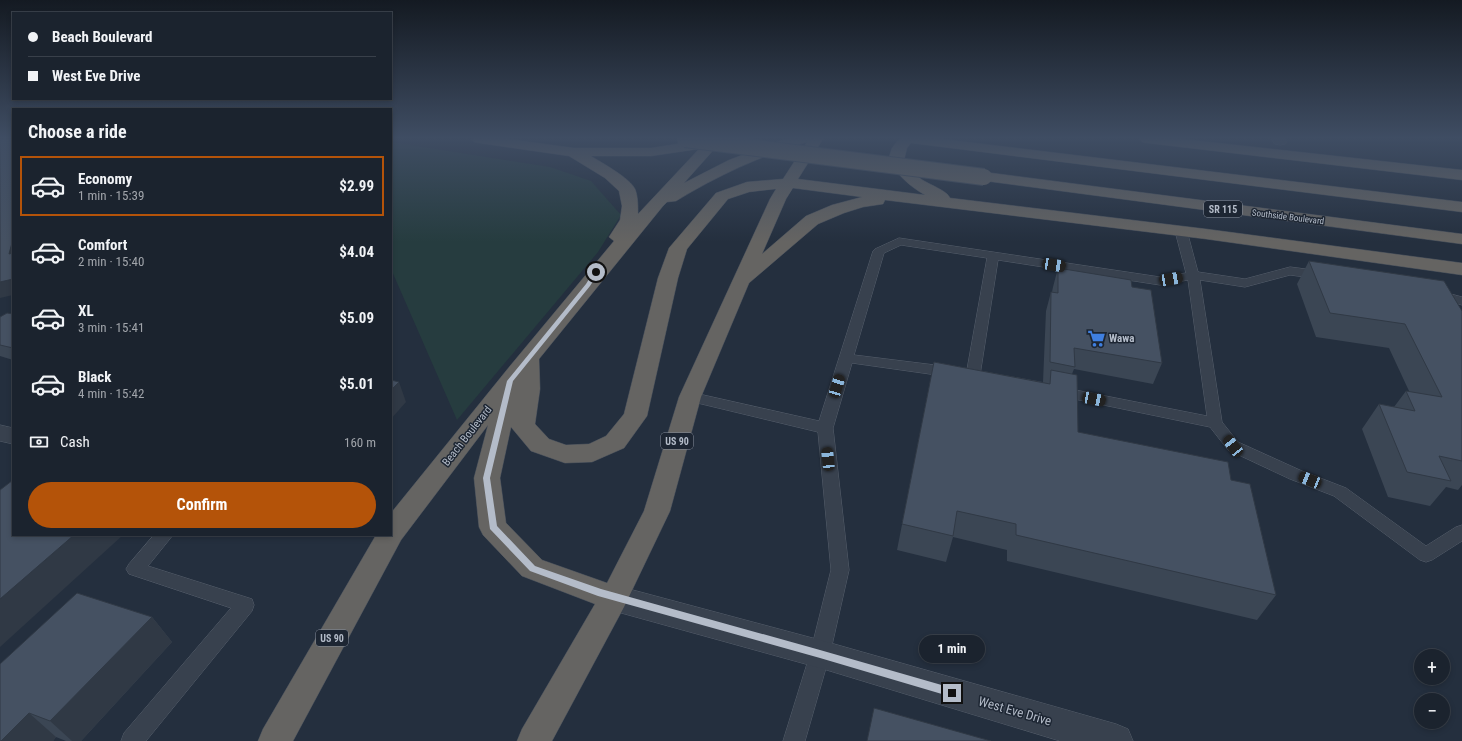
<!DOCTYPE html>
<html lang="en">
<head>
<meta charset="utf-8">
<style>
	body { margin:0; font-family:"Roboto Condensed",sans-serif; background:#242b36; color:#f1f3f6; height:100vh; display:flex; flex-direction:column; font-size:15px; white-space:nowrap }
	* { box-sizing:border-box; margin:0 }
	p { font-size:13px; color:#a0a4aa }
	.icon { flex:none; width:22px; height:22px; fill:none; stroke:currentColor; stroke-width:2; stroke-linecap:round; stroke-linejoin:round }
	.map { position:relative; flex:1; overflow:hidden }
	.panel { position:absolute; left:12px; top:108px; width:380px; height:428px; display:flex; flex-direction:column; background:#1b232e; border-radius:0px; box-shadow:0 2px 6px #0003,0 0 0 1px #39404a }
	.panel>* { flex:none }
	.top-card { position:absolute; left:12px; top:12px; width:380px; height:88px; border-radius:0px; box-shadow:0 2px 6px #0003,0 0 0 1px #39404a; display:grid; align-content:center; height:88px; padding:0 16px; background:#1b232e }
	.fabs { position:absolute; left:1414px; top:649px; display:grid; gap:8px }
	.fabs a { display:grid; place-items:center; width:36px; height:36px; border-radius:50%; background:#1b232e; box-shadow:0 2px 6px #0003,0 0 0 1px #39404a; font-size:20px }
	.end { position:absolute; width:18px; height:18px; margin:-9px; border:5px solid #b4bcc9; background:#111; box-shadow:0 0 0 2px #111 }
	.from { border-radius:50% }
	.bubble { position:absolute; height:28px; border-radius:14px; background:#1b232e; box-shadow:0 2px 6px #0003,0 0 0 1px #39404a; font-size:13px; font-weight:700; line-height:28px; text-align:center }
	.car { position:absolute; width:12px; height:24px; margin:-12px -6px; border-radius:5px; box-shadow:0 0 3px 1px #0007; background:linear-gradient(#222 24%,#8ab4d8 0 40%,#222 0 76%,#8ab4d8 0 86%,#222 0) }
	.top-card b { display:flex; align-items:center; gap:14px; height:38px; font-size:15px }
	.top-card b+b { border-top:1px solid #39404a }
	.top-card i { width:10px; height:10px; background:#f1f3f6 }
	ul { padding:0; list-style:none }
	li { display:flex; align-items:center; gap:12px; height:60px; margin:0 8px 6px; padding:0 8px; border:2px solid transparent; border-radius:0px }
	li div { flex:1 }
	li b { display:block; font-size:15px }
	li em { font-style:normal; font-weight:700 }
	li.active { border-color:#b45309 }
	li>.icon { width:36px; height:36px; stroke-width:1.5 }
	h2 { padding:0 16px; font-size:18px; line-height:48px }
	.pay { display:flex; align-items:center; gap:10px; height:44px; padding:0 16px; font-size:15px }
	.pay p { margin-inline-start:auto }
	.primary-button { display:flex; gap:8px; margin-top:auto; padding:8px 16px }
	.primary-button a { flex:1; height:46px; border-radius:24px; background:#b45309; color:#fff; font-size:16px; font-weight:700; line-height:46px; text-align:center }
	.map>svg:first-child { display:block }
	.green { fill:#263c3f }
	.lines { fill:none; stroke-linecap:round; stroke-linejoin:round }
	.service-casing { stroke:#565f6c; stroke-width:1 }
	.minor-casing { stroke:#565f6c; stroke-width:1 }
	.trunk-casing { stroke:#434c59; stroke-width:1 }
	.service { fill:#38414e; fill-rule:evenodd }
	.minor { fill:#38414e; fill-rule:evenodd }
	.trunk { fill:#656462; fill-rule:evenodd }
	.trunk-bridge-casing { stroke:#434c59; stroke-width:18; stroke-linecap:butt }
	.trunk-bridge { stroke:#656462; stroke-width:16 }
	.wall { fill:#3b4654 }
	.shaded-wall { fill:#303945 }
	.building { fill:#455162; stroke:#303945 }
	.route { fill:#b4bcc9 }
	.labels { text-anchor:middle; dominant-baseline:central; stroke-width:3; stroke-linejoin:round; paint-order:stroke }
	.far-street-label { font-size:9px; fill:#b4bcc9; stroke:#1d2633 }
	.shield { fill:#1d2633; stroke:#878f9c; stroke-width:1 }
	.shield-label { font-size:10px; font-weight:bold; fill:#b4bcc9 }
	.poi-label { font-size:11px; font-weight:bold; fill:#b4bcc9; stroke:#1d2633; text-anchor:start }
	.street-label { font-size:11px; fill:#b4bcc9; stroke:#1d2633 }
	.near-street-label { font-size:13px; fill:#b4bcc9; stroke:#1d2633 }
</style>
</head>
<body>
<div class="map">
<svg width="1462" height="741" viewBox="0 0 1462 741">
	<rect width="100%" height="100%" fill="#242f3e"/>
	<!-- green -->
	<path class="green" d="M391,142L550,167L591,181L621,215L598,252L457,420L391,269Z"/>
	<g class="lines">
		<defs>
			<g id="service">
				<path d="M1181,228L1187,231L1198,272L1245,279L1290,267L1321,271L1325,272L1327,275L1325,278L1321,279L1290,275L1245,287L1200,280L1222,422L1238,442L1302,471L1346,488L1426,546L1456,527L1462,525V541L1432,560L1426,562L1420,560L1334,496L1290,479L1228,450L1210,427L1055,395L1053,392L1055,389L1060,387L1207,416L1188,280L1160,285L998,260L980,375L978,378L973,380L968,378L966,375L987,258L901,245L884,253L854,355L951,367L956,369L958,372L956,375L951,377L852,363L833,428L849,570L830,654L805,741H783L810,654L831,570L818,432L685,400L683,397L685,394L690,392L819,421L873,251L875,249L899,238L1160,277L1186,273L1175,231Z"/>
				<path d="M1436,290L1462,297V305L1432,297L1430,294L1432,291Z"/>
				<path d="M154,535H173L148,566L252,599L254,605L252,611L146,741H121L124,733L231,608L129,574L126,569L129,564Z"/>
			</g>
			<g id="minor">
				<path d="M1272,139H1286L1287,141L1285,144L1280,145L1275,144Z"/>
				<path d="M0,425L13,428V444L0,441Z"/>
				<path d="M614,585L820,640L1116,724L1128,729L1133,741H1060L820,668L614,611L604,607L599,598L604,589Z"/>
			</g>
			<g id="trunk">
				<path d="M472,139H508L574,148H651L708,139H723L724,142L722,145L717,146L684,183L729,160L779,141L788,139H823L798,179L925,195C909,186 898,175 888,160L892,148L899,139H942L1462,202V212L911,143L907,148L904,160C908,167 914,173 921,179C928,184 948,191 950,198L1206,229L1462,263V275L1206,239L885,200L883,204L863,207L844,213L818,224L749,283L701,397L670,511L624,607L552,741H517L522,729L595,604L522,576L483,535L479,527L474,478L488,425L401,540L293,741H258L263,729L376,535H391V513L510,366L614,241L609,237L620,220L622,206L619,191L605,178L569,156L479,143L474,142ZM807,142L783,179L747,182L716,193L669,248L658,278L624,414L606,436L589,444L566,445L549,439L535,424L540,389L539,359L663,206L667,202L676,201C717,176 760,156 807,142ZM699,149L638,214C638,206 638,196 635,189C630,178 602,163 591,156H651ZM793,188L862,197L832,205L806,216L762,254L786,199ZM776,189L770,199L679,397L644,511L607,583L542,560L506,523L500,478L511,427L531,451L565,463L592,462L624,448L647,416L678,278L687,249L728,199L749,192Z"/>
				<path d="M1140,139H1182L1462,170V180L1147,143L1142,142Z"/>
				<path d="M984,172L1462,234V244L978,180L976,177L978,174Z"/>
			</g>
		</defs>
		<!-- service casing -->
		<use href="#service" class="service-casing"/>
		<!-- minor casing -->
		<use href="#minor" class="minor-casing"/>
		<!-- trunk casing -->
		<use href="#trunk" class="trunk-casing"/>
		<!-- service -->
		<use href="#service" class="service"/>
		<!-- minor -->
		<use href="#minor" class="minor"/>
		<!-- trunk -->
		<use href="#trunk" class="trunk"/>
		<defs>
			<path id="trunk-bridge" d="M685,139L984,177"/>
		</defs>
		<!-- trunk-bridge casing -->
		<use href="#trunk-bridge" class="trunk-bridge-casing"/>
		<!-- trunk-bridge -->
		<use href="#trunk-bridge" class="trunk-bridge"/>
	</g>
	<!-- wall -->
	<g class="wall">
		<path d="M1309,261L1462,311V485L1458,490L1446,487L1430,506L1388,497L1362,429L1379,404L1394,407L1406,391H1409L1389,348L1316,337L1297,284Z"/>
		<path d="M1058,268L1132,287L1162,363L1153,384L1074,369L1072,374L1078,432L1231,480L1276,595L1257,620L1007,561V550L953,537L946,562L897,550L934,362L1043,382L1046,311L1051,292H1052L1053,287Z"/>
		<path d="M13,314V360L0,356V317Z"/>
		<path d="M152,617L172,642L81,741H66L56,737L53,741H0V664Z"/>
	</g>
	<!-- shaded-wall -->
	<g class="shaded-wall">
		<path d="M13,239V260L9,254Z"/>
		<path d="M13,279V295L0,298V282Z"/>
		<path d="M399,382L406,402L391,419V390Z"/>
		<path d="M74,535H123L0,647V599Z"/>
		<path d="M152,617L172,642L81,741H72L50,721Z"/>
		<path d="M29,713L56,737L53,741H1Z"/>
	</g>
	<!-- building -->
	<g class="building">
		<path d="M0,139H13V239L9,254L13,253V279L0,282Z"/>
		<path d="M1309,261L1444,281L1462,311V461L1439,456L1451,481L1407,472L1379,404L1415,411L1406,391L1442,397L1405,324L1330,313Z"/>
		<path d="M1058,268L1131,280L1132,287L1151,290L1162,363L1074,348L1075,367L1050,362L1051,292L1058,293Z"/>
		<path d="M7,313L13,314V348L0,345V317Z"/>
		<path d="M934,362L1050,384L1051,370L1077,375L1078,432L1228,462L1231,480L1250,484L1276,595L1016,535V524L957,511L953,536L902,524Z"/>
		<path d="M391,380L399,382L391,390Z"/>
		<path d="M13,480V535H74L0,599V490Z"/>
		<path d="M77,593L152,617L50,721L29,713L1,741H0V664Z"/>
		<path d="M874,708L991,741H867Z"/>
	</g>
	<!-- sky -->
	<linearGradient id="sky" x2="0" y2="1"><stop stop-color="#141a22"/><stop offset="0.57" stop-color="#3f4d63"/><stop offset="1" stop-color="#3f4d63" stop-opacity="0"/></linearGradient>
	<rect width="1462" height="242" fill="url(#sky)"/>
	<!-- route -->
	<path class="route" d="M594,271L599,272L590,286L513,381L490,478L497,526L535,566L601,589L820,650L952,688L955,690L957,693L955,696L952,697L820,658L598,596L530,571L490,529L483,478L507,381L586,284Z"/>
	<!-- icons -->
	<defs>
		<symbol id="supermarket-bare" viewBox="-9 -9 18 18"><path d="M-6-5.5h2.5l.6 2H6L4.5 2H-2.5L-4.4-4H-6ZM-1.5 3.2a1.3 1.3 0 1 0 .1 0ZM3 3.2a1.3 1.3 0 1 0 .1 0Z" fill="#3f7fe0" stroke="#1d2633" stroke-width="2.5" paint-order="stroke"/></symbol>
	</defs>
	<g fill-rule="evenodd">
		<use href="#supermarket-bare" x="1084" y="326" width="25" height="25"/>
	</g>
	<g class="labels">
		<!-- far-street labels -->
		<g class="far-street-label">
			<text transform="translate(1288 217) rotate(7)">Southside Boulevard</text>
		</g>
		<!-- shield labels -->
		<g class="shield">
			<rect x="1204" y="201" width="38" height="16" rx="3"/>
			<rect x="661" y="433" width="32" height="16" rx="3"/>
			<rect x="316" y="630" width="32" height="16" rx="3"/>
		</g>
		<g class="shield-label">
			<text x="1223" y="209">SR 115</text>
			<text x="677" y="441">US 90</text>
			<text x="332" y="638">US 90</text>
		</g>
		<!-- poi labels -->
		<g class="poi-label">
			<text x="1109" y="338">Wawa</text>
		</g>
		<!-- street labels -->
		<g class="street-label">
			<text transform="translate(467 436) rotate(-52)">Beach Boulevard</text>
		</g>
		<!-- near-street labels -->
		<g class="near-street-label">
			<text transform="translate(1015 711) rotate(16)">West Eve Drive</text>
		</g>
	</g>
</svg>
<div class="fabs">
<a>+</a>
<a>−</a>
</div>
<i class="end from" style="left:596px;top:272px"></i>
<i class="end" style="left:952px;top:693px"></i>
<div class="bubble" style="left:919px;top:635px;width:66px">1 min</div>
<i class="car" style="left:1054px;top:265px;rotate:99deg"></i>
<i class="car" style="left:1171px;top:279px;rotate:80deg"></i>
<i class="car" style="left:837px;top:386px;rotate:17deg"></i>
<i class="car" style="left:1094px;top:399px;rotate:101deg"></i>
<i class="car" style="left:1233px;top:446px;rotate:322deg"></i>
<i class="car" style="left:828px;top:459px;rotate:354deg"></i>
<i class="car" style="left:1310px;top:480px;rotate:292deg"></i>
<div class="top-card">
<b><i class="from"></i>Beach Boulevard</b>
<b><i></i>West Eve Drive</b>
</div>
<section class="panel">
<h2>Choose a ride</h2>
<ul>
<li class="active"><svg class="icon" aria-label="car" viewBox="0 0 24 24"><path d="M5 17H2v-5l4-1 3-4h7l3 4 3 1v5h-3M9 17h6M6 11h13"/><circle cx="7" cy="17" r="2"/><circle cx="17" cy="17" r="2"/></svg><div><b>Economy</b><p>1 min · 15:39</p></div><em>$2.99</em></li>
<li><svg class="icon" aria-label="car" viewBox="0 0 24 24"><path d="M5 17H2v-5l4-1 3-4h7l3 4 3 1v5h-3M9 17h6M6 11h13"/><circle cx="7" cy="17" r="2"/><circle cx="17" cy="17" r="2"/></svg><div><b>Comfort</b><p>2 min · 15:40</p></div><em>$4.04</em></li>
<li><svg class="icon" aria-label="car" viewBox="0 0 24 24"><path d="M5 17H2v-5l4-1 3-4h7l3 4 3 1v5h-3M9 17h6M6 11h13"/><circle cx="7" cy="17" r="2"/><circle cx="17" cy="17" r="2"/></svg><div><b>XL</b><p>3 min · 15:41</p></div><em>$5.09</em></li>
<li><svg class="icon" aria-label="car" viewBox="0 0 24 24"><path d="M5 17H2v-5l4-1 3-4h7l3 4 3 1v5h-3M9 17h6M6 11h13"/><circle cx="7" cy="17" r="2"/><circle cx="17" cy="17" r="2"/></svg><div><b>Black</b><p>4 min · 15:42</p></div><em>$5.01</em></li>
</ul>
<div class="pay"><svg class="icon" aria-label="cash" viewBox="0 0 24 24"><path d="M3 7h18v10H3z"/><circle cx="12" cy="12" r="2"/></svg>Cash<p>160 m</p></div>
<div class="primary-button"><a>Confirm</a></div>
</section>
</div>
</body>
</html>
